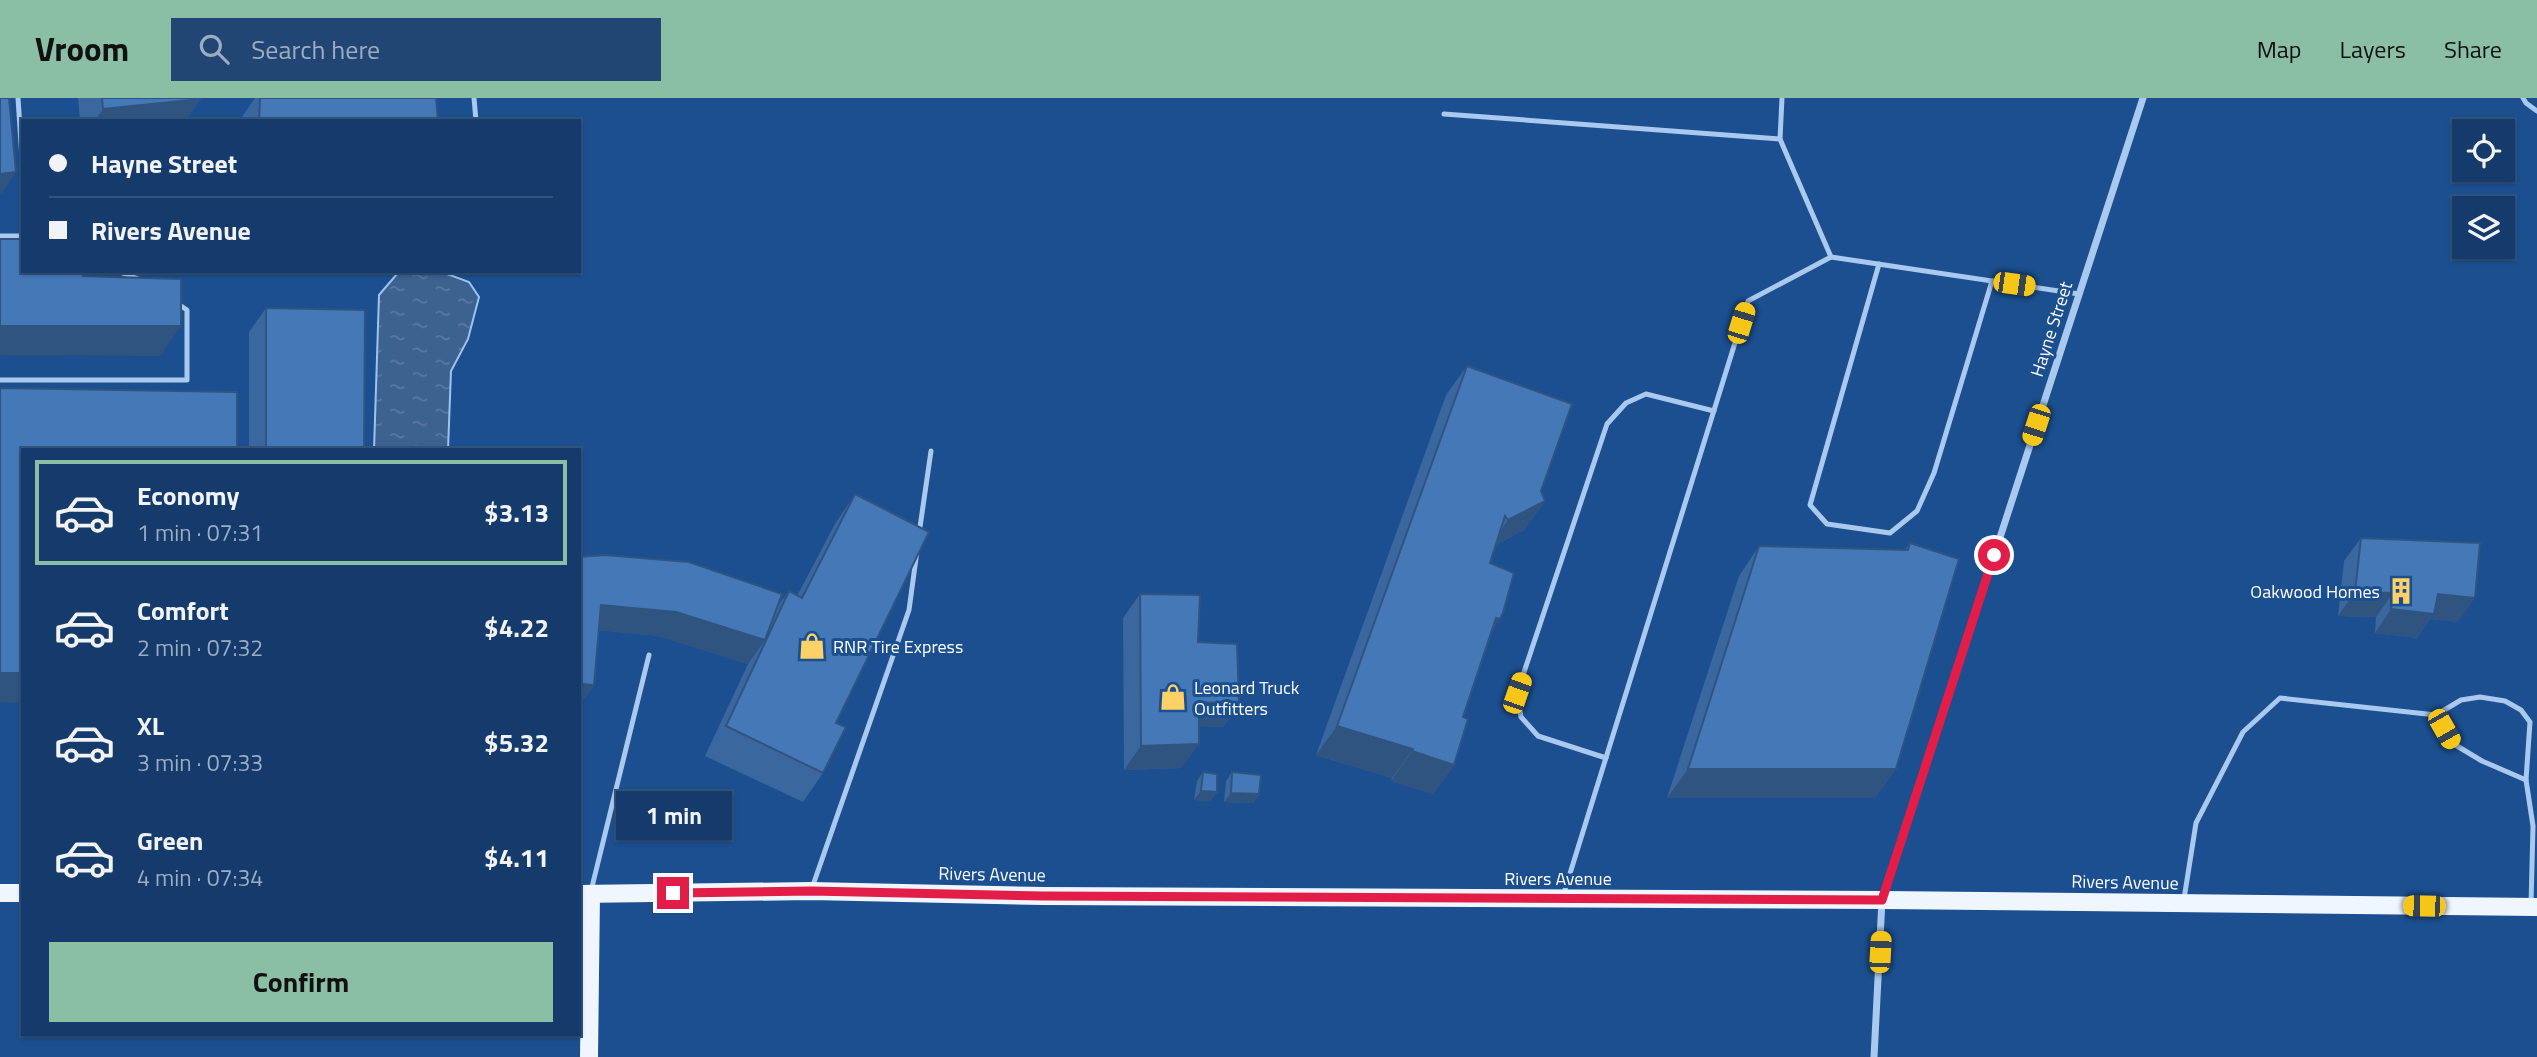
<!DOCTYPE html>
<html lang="en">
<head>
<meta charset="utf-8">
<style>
	body { margin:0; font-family:"Titillium Web",sans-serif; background:#214673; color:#f1f3f6; height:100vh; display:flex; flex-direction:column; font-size:26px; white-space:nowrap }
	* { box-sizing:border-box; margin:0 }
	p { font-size:23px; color:#9dadc1 }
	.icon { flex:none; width:38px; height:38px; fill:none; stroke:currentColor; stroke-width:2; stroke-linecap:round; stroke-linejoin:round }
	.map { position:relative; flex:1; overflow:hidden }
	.drawer { position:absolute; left:21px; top:350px; width:560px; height:588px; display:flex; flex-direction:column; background:#143b6b; border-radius:0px; box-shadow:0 2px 5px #0004,0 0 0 2px #33557e }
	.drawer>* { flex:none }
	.banner { position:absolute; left:21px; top:21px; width:560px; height:154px; border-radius:0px; box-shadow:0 2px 5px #0004,0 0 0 2px #33557e; display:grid; align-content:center; height:154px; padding:0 28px; background:#143b6b }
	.fabs { position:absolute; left:2452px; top:21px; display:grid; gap:14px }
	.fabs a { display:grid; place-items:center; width:63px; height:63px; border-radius:0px; background:#143b6b; box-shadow:0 2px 5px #0004,0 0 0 2px #33557e; font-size:35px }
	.end { position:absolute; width:32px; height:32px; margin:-16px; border:9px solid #e11d48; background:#fff; box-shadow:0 0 0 4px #fff }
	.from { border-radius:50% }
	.bubble { position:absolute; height:49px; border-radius:0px; background:#143b6b; box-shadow:0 2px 5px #0004,0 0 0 2px #33557e; font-size:23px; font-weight:700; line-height:49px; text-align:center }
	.car { position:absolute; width:21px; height:42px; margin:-21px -10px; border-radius:9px; box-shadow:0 0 5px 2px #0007; background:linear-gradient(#f5c518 24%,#345 0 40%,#f5c518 0 76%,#345 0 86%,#f5c518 0) }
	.banner b { display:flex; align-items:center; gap:24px; height:66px; font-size:26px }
	.banner b+b { border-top:2px solid #33557e }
	.banner i { width:18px; height:18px; background:#f1f3f6 }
	ul { padding:12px 0 0; list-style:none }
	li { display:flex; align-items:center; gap:21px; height:105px; margin:0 14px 10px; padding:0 14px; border:4px solid transparent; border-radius:0px }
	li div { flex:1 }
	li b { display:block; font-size:26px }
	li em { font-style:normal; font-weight:700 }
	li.on { border-color:#8abfa5 }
	li>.icon { width:63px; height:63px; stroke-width:1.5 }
	.action { display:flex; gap:14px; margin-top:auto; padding:14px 28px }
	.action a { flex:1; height:80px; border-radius:0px; background:#8abfa5; color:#111; font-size:28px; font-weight:700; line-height:80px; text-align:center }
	header { display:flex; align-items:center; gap:42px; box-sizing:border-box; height:98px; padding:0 35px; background:#8abfa5; color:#111 }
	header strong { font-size:33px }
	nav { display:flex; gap:38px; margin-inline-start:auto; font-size:24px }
	.search { width:490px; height:63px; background:#214673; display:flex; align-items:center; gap:18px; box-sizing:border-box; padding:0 24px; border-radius:0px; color:#9dadc1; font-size:26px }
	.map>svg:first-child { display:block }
	.water { fill:url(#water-ripples); stroke:#9cc4f0; stroke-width:2 }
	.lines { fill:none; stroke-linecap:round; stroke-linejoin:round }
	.lane { stroke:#a9c9ee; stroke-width:5 }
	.street { stroke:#a9c9ee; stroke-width:7 }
	.primary { stroke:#f0f6ff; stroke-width:18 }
	.wall { fill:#3a679d }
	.shaded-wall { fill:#305480 }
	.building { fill:#4478b7; stroke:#305480; stroke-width:2 }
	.route { stroke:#e11d48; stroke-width:9 }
	.labels { text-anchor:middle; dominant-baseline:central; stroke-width:6; stroke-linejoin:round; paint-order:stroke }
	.street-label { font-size:18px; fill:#fff; stroke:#1b4f8f }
	.poi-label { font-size:18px; fill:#fff; stroke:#1b4f8f; text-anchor:start }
</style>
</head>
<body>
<header>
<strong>Vroom</strong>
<div class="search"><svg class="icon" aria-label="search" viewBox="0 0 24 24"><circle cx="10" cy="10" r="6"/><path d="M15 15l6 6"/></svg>Search here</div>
<nav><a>Map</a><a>Layers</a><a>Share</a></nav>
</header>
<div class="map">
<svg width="2537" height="959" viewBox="0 0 2537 959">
	<defs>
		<pattern id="water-ripples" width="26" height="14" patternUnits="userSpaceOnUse" patternTransform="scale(1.75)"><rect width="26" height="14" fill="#3c6290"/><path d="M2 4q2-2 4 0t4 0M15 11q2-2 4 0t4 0" fill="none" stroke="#597aa1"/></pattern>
	</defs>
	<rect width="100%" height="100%" fill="#1b4f8f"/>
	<!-- water -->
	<path class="water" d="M439,173L469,184L479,199L468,241L451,273L448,352H374L379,197L397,176Z"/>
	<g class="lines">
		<!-- lane -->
		<g class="lane">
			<path d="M18,0L23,76"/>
			<path d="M474,0L476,23"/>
			<path d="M2523,0L2526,5L2537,13"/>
			<path d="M1444,16L1780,41L1782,0"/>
			<path d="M1780,41L1831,159L2079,196"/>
			<path d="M0,138H23"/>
			<path d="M1879,166L1810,407L1827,426L1890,435L1917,413L1934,375L1992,183"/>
			<path d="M117,173L141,182"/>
			<path d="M0,282H187V212L175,204"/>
			<path d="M919,436L931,353"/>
			<path d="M2436,617L2452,645L2482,663L2526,682"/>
			<path d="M1606,660L1538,638L1521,619L1517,595L1607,326L1626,305L1646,296L1714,313"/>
			<path d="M812,790L909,512L917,453"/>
			<path d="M591,793L649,557"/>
			<path d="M1563,798L1748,203L1831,159"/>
			<path d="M2184,801L2196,725L2243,634L2280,600L2436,617L2461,602L2480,599L2505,603L2521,612L2530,624L2526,682L2533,728L2531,806"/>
		</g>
		<!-- street -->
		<path class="street" d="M1874,959L1882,802L2143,0"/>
		<!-- primary -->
		<g class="primary">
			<path d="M0,795H23"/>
			<path d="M579,796L811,793L1043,798L1882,802L2537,809"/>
			<path d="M589,959L591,796"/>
		</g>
	</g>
	<!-- wall -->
	<g class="wall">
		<path d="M78,0H200V1L185,23H80Z"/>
		<path d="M255,0H436L438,23H239Z"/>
		<path d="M266,210L364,352H249V234Z"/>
		<path d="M1467,268L1541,393L1545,403L1524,432L1496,447L1490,465L1492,534L1463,619L1454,667L1433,696L1391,683L1392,680L1316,657L1446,297Z"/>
		<path d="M855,396L836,625L823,675L803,704L705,658L748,566L659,538L599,532L594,587L579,608V459L777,509L789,493L797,498L835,426Z"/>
		<path d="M2361,440L2458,524L2430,521L2417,540L2375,535L2376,519L2338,518L2344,463Z"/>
		<path d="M1910,445L1896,671L1875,700H1667L1739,478L1759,448L1905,452Z"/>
		<path d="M1140,496L1198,544L1239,606L1223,629L1199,628L1182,670L1124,672L1123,520Z"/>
		<path d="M1203,674L1217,694L1210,703L1194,702L1197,683Z"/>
		<path d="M1232,674L1259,696L1253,705L1224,704L1226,683Z"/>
	</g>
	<!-- shaded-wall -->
	<g class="shaded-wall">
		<path d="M200,1L185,23H95L103,11Z"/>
		<path d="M16,74L0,97V76Z"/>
		<path d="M0,228H181L160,258L0,257Z"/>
		<path d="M1545,403L1524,432L1488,451L1508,422Z"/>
		<path d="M2355,494L2393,495L2376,519L2338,518Z"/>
		<path d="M2438,496L2475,500L2458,524L2430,521L2417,540L2375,535L2391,511Z"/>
		<path d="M601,507L676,514L765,542L748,566L659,538L584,531Z"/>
		<path d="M1496,520L1500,521L1480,551Z"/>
		<path d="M0,575H23V605L0,604Z"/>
		<path d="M579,586L594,587L579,608Z"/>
		<path d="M1199,604L1239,606L1223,629L1182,628Z"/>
		<path d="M1337,628L1413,651L1392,680L1316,657Z"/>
		<path d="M1199,646L1182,670L1124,672L1141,648Z"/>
		<path d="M1412,653L1454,667L1433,696L1391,683Z"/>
		<path d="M1688,671H1896L1875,700H1667Z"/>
		<path d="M1201,693L1217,694L1210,703L1194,702Z"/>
		<path d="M1231,695L1259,696L1253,705L1224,704Z"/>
	</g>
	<!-- building -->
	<g class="building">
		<path d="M0,0H9L16,74L0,76Z"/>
		<path d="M102,0H200V1L103,11Z"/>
		<path d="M260,0H436L438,23H259Z"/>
		<path d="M0,141H23V173H83V178L181,181V228H0Z"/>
		<path d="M266,210L365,212L364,352H266Z"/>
		<path d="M1467,268L1572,306L1541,393L1545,403L1508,422L1505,418L1490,465L1514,475L1503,515L1500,521L1496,520L1463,619L1468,621L1454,667L1412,653L1413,651L1337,628Z"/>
		<path d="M0,290L237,294V352H23V575H0Z"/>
		<path d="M855,396L929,434L836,625L846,629L823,675L726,628L789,493L802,500Z"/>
		<path d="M2361,440L2480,445L2475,500L2438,496L2434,516L2391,511L2393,495L2355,494Z"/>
		<path d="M1910,445L1959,461L1896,671H1688L1759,448L1908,452Z"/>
		<path d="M605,457L689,464L782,496L765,542L676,514L601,507L594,587L579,586V459Z"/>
		<path d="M1140,496L1200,497L1198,544L1237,546L1239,606L1199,604V646L1141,648Z"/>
		<path d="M1203,674L1217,676V694L1201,693Z"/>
		<path d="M1232,674L1261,677L1259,696L1231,695Z"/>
	</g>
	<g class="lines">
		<!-- route -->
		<path class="route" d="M673,795L811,793L1043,798L1882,802L1994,457"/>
	</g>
	<!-- icons -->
	<defs>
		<symbol id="building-bare" viewBox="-9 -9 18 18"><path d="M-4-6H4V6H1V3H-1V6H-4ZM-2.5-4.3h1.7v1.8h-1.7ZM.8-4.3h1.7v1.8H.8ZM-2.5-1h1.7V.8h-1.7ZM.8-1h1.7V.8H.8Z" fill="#ffd166" stroke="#1b4f8f" stroke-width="2.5" paint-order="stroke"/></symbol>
		<symbol id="shop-bare" viewBox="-9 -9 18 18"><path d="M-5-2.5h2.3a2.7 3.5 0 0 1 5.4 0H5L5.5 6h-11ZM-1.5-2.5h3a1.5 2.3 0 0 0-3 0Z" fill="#ffd166" stroke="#1b4f8f" stroke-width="2.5" paint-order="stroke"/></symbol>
	</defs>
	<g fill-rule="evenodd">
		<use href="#building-bare" x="2382" y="474" width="38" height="38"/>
		<use href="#shop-bare" x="793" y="529" width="38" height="38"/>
		<use href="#shop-bare" x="1154" y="580" width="38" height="38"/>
	</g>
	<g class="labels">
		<!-- street labels -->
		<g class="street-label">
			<text transform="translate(2051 231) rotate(-72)">Hayne Street</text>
			<text transform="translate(992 776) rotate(1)">Rivers Avenue</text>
			<text x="1558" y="780">Rivers Avenue</text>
			<text transform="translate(2125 784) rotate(1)">Rivers Avenue</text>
		</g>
		<!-- poi labels -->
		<g class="poi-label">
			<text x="2380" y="493" text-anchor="end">Oakwood Homes</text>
			<text x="833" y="548">RNR Tire Express</text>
			<text x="1194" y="589">Leonard Truck<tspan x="1194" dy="21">Outfitters</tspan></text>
		</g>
	</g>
</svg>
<div class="fabs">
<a><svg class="icon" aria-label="locate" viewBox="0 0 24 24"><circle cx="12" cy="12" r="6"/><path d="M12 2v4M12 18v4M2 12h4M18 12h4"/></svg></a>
<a><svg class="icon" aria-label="layers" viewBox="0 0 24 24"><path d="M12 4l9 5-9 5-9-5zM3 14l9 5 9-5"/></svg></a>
</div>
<i class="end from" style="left:1994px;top:457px"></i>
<i class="end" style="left:673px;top:795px"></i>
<div class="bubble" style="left:616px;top:693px;width:116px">1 min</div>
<i class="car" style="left:2014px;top:186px;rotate:98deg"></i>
<i class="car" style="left:1741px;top:225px;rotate:17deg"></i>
<i class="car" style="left:2036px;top:327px;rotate:198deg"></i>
<i class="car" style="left:1517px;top:595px;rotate:19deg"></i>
<i class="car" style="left:2444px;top:631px;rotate:150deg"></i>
<i class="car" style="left:2424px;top:808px;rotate:271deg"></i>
<i class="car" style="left:1880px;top:854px;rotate:3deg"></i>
<div class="banner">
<b><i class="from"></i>Hayne Street</b>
<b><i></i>Rivers Avenue</b>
</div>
<section class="drawer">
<ul>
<li class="on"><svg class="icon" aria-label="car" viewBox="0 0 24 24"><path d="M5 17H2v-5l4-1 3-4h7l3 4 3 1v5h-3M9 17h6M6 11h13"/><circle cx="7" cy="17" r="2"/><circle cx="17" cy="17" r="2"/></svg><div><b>Economy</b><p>1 min · 07:31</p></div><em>$3.13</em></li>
<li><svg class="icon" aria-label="car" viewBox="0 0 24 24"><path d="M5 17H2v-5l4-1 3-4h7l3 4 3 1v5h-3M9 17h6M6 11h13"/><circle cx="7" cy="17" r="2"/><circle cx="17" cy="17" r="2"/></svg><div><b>Comfort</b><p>2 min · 07:32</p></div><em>$4.22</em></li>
<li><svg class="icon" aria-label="car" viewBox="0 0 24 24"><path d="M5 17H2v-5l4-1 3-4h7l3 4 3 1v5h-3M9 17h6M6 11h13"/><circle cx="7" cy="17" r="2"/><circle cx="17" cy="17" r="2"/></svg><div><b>XL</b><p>3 min · 07:33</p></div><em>$5.32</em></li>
<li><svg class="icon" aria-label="car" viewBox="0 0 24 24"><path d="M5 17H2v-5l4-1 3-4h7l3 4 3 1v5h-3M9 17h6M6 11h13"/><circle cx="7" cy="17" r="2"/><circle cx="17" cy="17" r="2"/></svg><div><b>Green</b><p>4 min · 07:34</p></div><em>$4.11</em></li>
</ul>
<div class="action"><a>Confirm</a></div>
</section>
</div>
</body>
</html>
